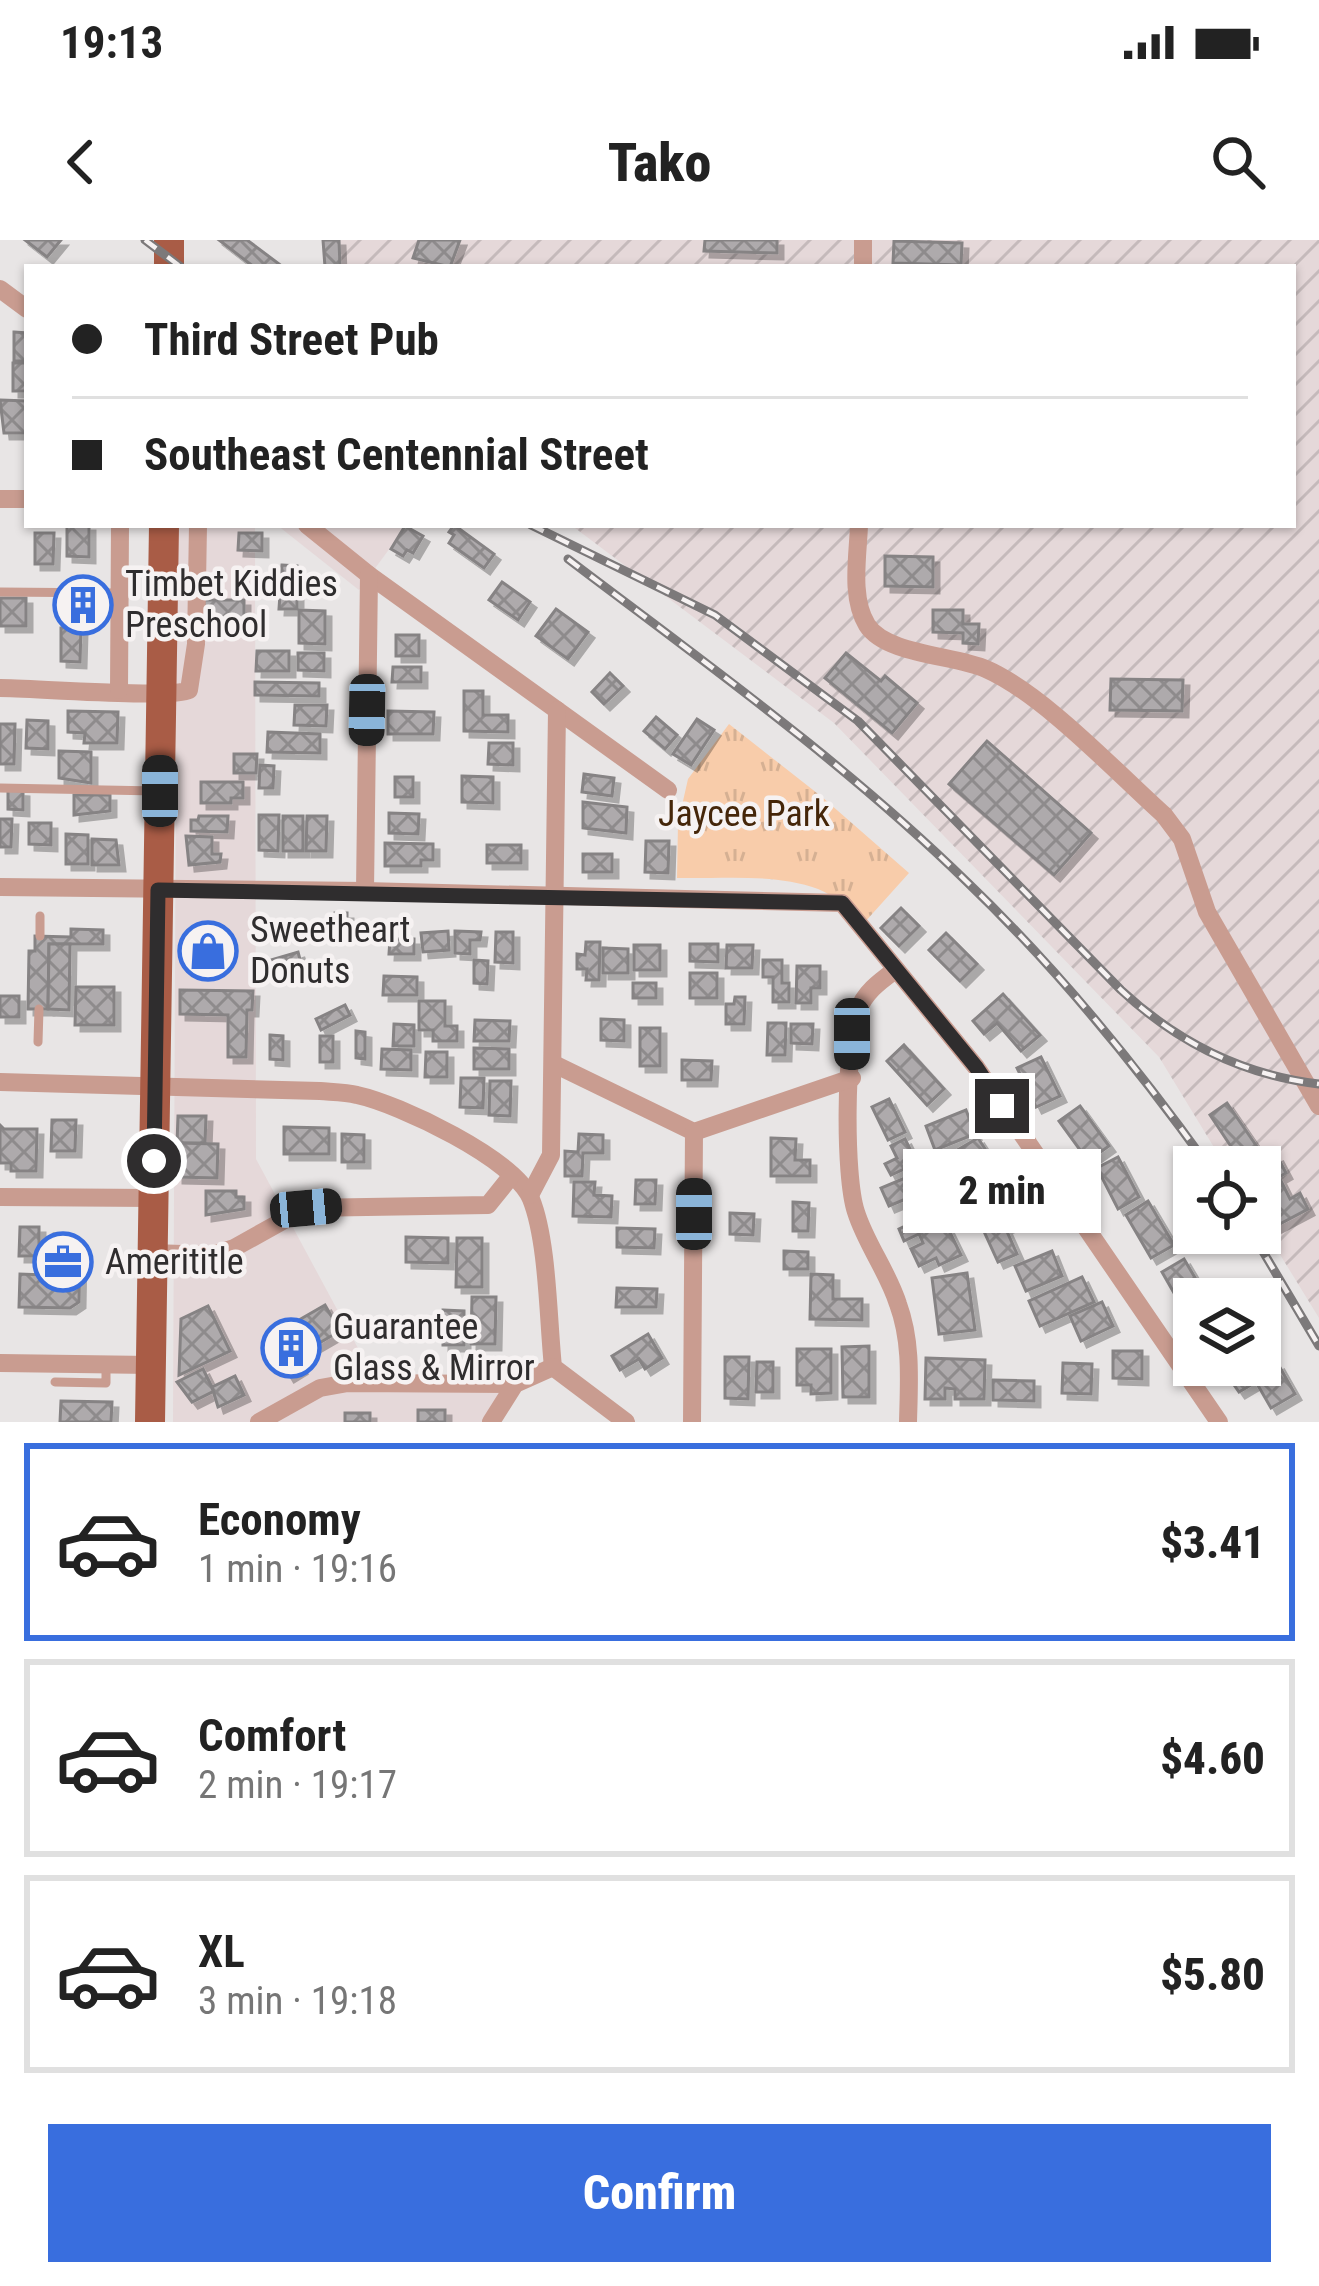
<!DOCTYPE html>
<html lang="en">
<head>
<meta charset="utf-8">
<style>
	body { margin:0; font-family:"Roboto Condensed",sans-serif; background:#f6f6f6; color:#222; height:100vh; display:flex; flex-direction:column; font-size:45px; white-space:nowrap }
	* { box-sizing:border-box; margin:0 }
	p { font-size:39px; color:#767676 }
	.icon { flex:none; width:66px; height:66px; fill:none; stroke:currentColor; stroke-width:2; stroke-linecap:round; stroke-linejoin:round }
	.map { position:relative; height:1182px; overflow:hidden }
	.sheet { display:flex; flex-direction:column; background:#fff; flex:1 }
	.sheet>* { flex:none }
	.guide { position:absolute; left:24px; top:24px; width:1272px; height:264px; border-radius:0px; box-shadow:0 3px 9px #0004; display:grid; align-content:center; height:264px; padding:0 48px; background:#fff }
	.fabs { position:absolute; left:1173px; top:906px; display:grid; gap:24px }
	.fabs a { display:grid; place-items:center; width:108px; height:108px; border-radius:0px; background:#fff; box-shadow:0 3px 9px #0004; font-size:60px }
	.end { position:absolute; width:54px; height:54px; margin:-27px; border:15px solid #2f2d2e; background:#fff; box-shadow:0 0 0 6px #fff }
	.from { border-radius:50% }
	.bubble { position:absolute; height:84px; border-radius:0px; background:#fff; box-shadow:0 3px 9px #0004; font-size:39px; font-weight:800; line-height:84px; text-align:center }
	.car { position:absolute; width:36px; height:72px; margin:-36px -18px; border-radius:15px; box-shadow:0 0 9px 3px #0007; background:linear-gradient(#222 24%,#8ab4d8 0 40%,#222 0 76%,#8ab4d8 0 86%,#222 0) }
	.guide b { display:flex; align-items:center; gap:42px; height:114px; font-size:45px }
	.guide b+b { border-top:3px solid #e0e0e0 }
	.guide i { width:30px; height:30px; background:#222 }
	ul { padding:21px 0 0; list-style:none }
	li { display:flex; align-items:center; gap:36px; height:198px; margin:0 24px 18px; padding:0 24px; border:6px solid #e0e0e0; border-radius:0px }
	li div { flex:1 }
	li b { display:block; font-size:45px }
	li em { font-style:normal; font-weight:800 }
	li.current { border-color:#396ede }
	li>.icon { width:108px; height:108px; stroke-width:1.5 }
	.action { display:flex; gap:24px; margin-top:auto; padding:24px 48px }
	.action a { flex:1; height:138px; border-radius:0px; background:#396ede; color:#fff; font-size:48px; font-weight:800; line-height:138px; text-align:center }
	.status { display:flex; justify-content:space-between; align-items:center; height:84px; padding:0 60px; background:#fff; direction:ltr }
	.status svg { height:33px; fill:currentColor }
	header { display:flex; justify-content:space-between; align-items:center; height:156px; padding:0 48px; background:#fff; font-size:54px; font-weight:800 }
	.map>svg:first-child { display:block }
	.built { fill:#e5d8d9 }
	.industrial { fill:url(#industrial-furrows) }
	.grass { fill:url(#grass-tufts) }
	.building { fill:url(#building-cross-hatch); stroke:#868384; stroke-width:3; filter:url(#shadow) }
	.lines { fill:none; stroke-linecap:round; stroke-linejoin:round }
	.service { stroke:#c99c90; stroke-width:9 }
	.minor { stroke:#c99c90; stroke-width:18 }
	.primary { stroke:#a95c46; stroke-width:30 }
	.rail-casing { stroke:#7c797a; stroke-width:9 }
	.rail { stroke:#f6f2f2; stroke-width:4.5; stroke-dasharray:14; stroke-linecap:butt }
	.route { stroke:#2f2d2e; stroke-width:15 }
	.labels { text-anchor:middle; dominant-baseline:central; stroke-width:9; stroke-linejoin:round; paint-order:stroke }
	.poi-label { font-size:36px; fill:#2f2d2e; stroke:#f6f2f2; text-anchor:start }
	.park-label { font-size:36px; fill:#452609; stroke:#f6f2f2 }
</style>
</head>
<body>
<div class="status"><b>19:13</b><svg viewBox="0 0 49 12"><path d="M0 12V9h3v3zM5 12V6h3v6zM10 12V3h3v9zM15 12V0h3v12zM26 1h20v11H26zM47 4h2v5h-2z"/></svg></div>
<header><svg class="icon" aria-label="back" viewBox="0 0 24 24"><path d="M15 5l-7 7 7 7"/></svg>Tako<svg class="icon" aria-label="search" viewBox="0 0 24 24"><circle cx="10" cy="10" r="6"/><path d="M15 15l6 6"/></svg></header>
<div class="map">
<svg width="1319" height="1182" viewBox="0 0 1319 1182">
	<defs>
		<pattern id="industrial-furrows" width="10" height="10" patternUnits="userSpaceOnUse" patternTransform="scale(3)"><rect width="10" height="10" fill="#e5d8d9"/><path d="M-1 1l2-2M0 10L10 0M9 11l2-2" fill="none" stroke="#c5babb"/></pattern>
		<pattern id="grass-tufts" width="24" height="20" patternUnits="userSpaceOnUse" patternTransform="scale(3)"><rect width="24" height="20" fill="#f8ccaa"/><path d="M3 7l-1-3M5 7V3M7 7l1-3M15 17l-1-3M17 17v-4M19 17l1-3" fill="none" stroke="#d5b093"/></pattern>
		<pattern id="building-cross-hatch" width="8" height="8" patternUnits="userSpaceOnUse" patternTransform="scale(3)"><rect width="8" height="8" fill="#aeaaac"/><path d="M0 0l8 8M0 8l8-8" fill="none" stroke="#8e8b8c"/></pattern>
		<filter id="shadow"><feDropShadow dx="6" dy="6" stdDeviation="0" flood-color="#0004"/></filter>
	</defs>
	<rect width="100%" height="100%" fill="#e8e5e5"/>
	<!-- built -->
	<g class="built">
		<path d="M177,285H255L256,919L366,1123L514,1155L498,1182H173Z"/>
		<path d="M277,285H407L359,350Z"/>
	</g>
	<!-- industrial -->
	<path class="industrial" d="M339,0H1319V1078L1260,982V927H1226L1159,817L834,483L571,285H1293V27H340Z"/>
	<!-- grass -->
	<path class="grass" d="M729,484L822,557L909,633L864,683C849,670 836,656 818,649C775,633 722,639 677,638L678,583L688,539Z"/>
	<!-- building -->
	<g class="building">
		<path d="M25,0H61L47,17Z"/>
		<path d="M219,0H247L283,27H254Z"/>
		<path d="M323,0H339L340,27H325Z"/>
		<path d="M419,0H460L450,27L413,18Z"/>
		<path d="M705,0H777V13L704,11Z"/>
		<path d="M894,1L962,3L961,25L893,23Z"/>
		<path d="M14,92L27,93V121H14Z"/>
		<rect x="13" y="123" width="14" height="28"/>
		<path d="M0,160L27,161V193H4Z"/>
		<path d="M67,285H89V317L67,316Z"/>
		<path d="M454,285L494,314L484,328L449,303L454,295L449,292Z"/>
		<path d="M405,286L423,296L413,313L407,310L403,316L391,309Z"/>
		<path d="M35,293H54L53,324H35Z"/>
		<path d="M239,293H262V311L238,310Z"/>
		<path d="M885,316L933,317V347L885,346Z"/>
		<path d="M282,325L297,326V369H279Z"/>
		<path d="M502,342L530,362L518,380L489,360Z"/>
		<path d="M86,355L101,356V374L66,371V359H85Z"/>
		<rect x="0" y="358" width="26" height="28"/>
		<rect x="204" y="360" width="40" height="27"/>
		<path d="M556,369L588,392L568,419L536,396Z"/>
		<path d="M299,370L325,371V404L299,403Z"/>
		<path d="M933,370H963V384H979L978,404L963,403V393L933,392Z"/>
		<path d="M61,388H81L80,422L61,421Z"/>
		<rect x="396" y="395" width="23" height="21"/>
		<path d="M257,411H289V431H256Z"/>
		<path d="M298,413H324V431L298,430Z"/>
		<path d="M846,413L881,441L885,436L917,463L892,493L825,438Z"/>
		<path d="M393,427H421V442H392Z"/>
		<path d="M610,433L623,446L604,464L592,452Z"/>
		<path d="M1111,439L1183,440L1182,471L1110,470Z"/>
		<path d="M255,442L319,443V456L255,455Z"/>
		<path d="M464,451H483V475H508V492L464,491Z"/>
		<path d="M295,465H327L326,486L294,485Z"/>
		<path d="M68,471L118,472L117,503H84L85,493L68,492Z"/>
		<path d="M388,471L434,472L433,494H388Z"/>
		<path d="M656,477L677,495L665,509L644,491Z"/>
		<path d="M697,479L714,490L691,525L673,514Z"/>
		<path d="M27,480L48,481V509L26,508Z"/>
		<path d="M0,484H15L14,524H0Z"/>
		<path d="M268,492L320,494V513L267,512Z"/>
		<path d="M987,501L1091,593L1054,635L949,544Z"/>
		<path d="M489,503H513V525L488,524Z"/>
		<path d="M59,511L91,512V543L59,538Z"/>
		<path d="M234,514H257L256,533H234Z"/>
		<path d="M260,525L274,526L273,548H259Z"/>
		<path d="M584,534L614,538L612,556L582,552Z"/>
		<path d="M462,536L493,537V563L462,562Z"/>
		<rect x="395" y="537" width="18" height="20"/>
		<path d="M201,542H243V558H231V563H201Z"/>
		<path d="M8,550L23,551V570L8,569Z"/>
		<path d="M74,555H110V571L74,575Z"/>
		<path d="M583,562L627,567L626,593L583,588Z"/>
		<path d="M389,573L419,574L418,594L389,593Z"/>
		<path d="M259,575H279L278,611L259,610Z"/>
		<path d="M199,576H228L227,592L191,591V580H198Z"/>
		<rect x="283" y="576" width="20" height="35"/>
		<path d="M307,576H327L326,611H306Z"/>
		<path d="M0,579H12L11,607H0Z"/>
		<path d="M29,583H51V605L29,604Z"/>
		<path d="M66,594L88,595V624H66Z"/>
		<path d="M186,596L212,597V614H221L220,622L189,625Z"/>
		<path d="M92,599L116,600L119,625H92Z"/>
		<path d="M646,601H669L668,633L645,632Z"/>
		<path d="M385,603L433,604V620H421V626H385Z"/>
		<rect x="487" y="605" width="34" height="18"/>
		<rect x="583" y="614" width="29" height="18"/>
		<path d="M901,668L919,686L899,706L881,688Z"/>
		<rect x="335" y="673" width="12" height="24"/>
		<path d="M202,688H221L220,723L195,722V699H202Z"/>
		<path d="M71,689L103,690V704H49L48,769H28L29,711H35V696L71,697Z"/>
		<path d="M448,691L449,710L423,712L421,693Z"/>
		<path d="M455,691L481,692L480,700H470V714L455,713Z"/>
		<path d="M496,692H513V723L495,722Z"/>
		<path d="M946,693L977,724L960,741L929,710Z"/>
		<path d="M390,699H414V714H389Z"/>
		<path d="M586,702H600L599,740H586L587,729H577V714L585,715Z"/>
		<path d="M49,704H70L69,770L48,769Z"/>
		<path d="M690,704H718V722L690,721Z"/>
		<rect x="634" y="705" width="26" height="25"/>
		<path d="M727,705H753L752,728H726Z"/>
		<path d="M603,708L628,709V733H603Z"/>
		<path d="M298,712L301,723L267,733L264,722Z"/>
		<path d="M474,720L488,721L487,744L474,743Z"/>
		<path d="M763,720H782V743H789V762H773V737H763Z"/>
		<path d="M797,726H820V748H811V763H796Z"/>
		<rect x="690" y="733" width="27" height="25"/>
		<path d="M384,736L417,737V755H383Z"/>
		<rect x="633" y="743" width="23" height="15"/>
		<path d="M76,747H114V785H75Z"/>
		<path d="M180,750L253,751L252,770H247L246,817H228V775L180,774Z"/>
		<path d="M1003,754L1040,795L1021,811L997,783L984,794L973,781Z"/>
		<rect x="0" y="756" width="19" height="21"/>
		<path d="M735,757H745L744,784H726V764H734Z"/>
		<path d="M419,761H445V786H457V801H433V790H419Z"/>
		<path d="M345,765L350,775L321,790L316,779Z"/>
		<path d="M601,779L624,780V801L601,800Z"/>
		<path d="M475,780L510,781L509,801H474Z"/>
		<path d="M768,783H786L785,815H767Z"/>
		<path d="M394,784L414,785V806H393Z"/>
		<path d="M791,784H813L812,804L791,803Z"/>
		<rect x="640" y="788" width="20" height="38"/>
		<path d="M356,791L365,792V819L356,818Z"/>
		<path d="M270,795L283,796V820L270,819Z"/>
		<rect x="320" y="796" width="13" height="26"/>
		<path d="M904,805L944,849L927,865L887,821Z"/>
		<path d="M474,808L509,809V829H474Z"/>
		<path d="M382,809L411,810V830L381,829Z"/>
		<path d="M426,812H447V837H425Z"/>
		<path d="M1041,817L1060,856L1036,867L1017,828Z"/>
		<path d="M682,820L712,821L711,840H682Z"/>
		<path d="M461,838H484L483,868L460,867Z"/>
		<path d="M490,841H511L510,876L489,875Z"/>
		<path d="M889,859L905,892L888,900L872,867Z"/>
		<path d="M1227,863L1262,914L1244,926L1210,875Z"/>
		<path d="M1080,866L1109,906L1088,921L1059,881Z"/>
		<path d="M966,870L975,894L935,910L926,886Z"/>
		<path d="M178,876H206L205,903H177Z"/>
		<path d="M52,880H76L75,911H51Z"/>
		<path d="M0,885L4,889H37L36,931H11V923H0Z"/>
		<path d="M284,887L329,888V914H284Z"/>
		<path d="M342,894L364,895V922H342Z"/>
		<path d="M579,894L603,895V913H583L582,936H565V911L578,912Z"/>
		<path d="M771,898L796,899L795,920H810V936H771Z"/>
		<path d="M978,898L991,918L962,936L949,915Z"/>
		<path d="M905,899L917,923L891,935L885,924L897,918L891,906Z"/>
		<path d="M177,903L218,904L217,938L177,937Z"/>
		<path d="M1277,916L1286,933L1279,937L1290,959L1300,953L1308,969L1276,986L1260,956V927H1256Z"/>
		<path d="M1118,917L1139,957L1118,969L1097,928Z"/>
		<path d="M931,936L937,951L921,958L915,943Z"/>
		<path d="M905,938L913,956L889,966L881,948Z"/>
		<path d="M636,940H656L655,964H635Z"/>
		<path d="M574,942H595L594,955L612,956L611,977L573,976Z"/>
		<path d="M206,951H236V957H244V969L206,975Z"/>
		<path d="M1008,960L1018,982L1005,987L1017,1014L998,1022L976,974Z"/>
		<path d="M1148,961L1174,1005L1151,1018L1126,975Z"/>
		<path d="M793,962L809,963L808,991H793Z"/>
		<path d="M939,970L961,1015L939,1025L936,1018L919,1026L911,1009L923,1003L919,994L904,1001L899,989Z"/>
		<path d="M730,973L754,974L753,995L730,994Z"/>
		<path d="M20,987H39V1016H19Z"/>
		<path d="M617,988L655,989L654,1008L617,1007Z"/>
		<path d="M54,994L71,995L70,1007H80L79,1062L70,1068L19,1067L20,1034L46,1035L47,1010H53Z"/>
		<path d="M406,997L448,998V1023L406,1022Z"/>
		<path d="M457,998H482V1047H456Z"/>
		<path d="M784,1011L808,1012V1029H784Z"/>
		<path d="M1052,1011L1062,1036L1026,1051L1015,1026Z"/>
		<path d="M1184,1019L1207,1058L1194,1059V1066L1185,1072L1162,1032Z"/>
		<path d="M967,1033L975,1090L939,1094L932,1038Z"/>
		<path d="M811,1034L833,1035V1059H862V1080L810,1079Z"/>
		<path d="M1082,1037L1094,1062L1040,1086L1029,1061Z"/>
		<path d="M617,1048L657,1049L656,1067H616Z"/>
		<path d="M472,1057H496L495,1104H471Z"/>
		<path d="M1102,1062L1113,1086L1081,1101L1070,1076Z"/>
		<path d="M325,1065L340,1091L295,1117L301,1128L288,1136L266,1099Z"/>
		<path d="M208,1066L230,1111L179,1135L181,1079Z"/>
		<path d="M443,1070L464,1071V1105H443Z"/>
		<path d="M648,1094L662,1118L645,1129L639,1119L620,1130L612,1116Z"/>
		<path d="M869,1106V1157H843L842,1107Z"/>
		<path d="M797,1109H831V1153L811,1154V1145H797Z"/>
		<path d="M1113,1111H1142V1139L1113,1138Z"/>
		<path d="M725,1117H749L748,1159L725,1158Z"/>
		<path d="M926,1118L985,1120L984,1159H955V1149L945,1148V1159H925Z"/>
		<path d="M757,1122H773V1152H756Z"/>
		<path d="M1063,1123L1092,1124L1091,1154L1062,1153Z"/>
		<path d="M1278,1124L1295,1154L1271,1168L1256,1142L1239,1152L1232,1142L1250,1132L1253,1138Z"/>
		<path d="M203,1129L214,1151L192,1162L177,1142Z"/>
		<path d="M235,1136L244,1155L218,1167L212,1147Z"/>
		<path d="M993,1140L1034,1141V1161L993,1160Z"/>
		<path d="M61,1161L112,1162L111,1182H60Z"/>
		<rect x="418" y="1170" width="27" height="12"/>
		<rect x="345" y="1173" width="25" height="9"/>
	</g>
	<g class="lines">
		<!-- service -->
		<g class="service">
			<path d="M0,352L119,353"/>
			<path d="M0,548L157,551"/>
			<path d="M40,696V676"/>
			<path d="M38,802L39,769"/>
			<path d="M55,1142L106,1143V1124"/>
		</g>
		<!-- minor -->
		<g class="minor">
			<path d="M863,27V0"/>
			<path d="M0,49L27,69"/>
			<path d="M0,259H27"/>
			<path d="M307,285L369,335L668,550"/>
			<path d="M859,285C858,316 850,357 867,385C886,415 955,415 986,429C1043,454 1115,531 1164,575L1182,599L1207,672L1319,866"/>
			<path d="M0,448C31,448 172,459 189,450L196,404L198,285"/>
			<path d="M119,450L120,285"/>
			<path d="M0,647L365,651L842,663L976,827L1219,1182"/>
			<path d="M365,651L369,335"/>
			<path d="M894,731C879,742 864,753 858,771C845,806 844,936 856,972C866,1004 888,1032 898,1064C912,1102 909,1142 908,1182"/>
			<path d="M554,824L694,892L852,838"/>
			<path d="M0,842L320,851C332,852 346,852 357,855C399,864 515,919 531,959C548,1001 548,1080 553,1127L626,1182"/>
			<path d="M530,955L551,915L557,470"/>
			<path d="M0,957L154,958"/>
			<path d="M152,1013L212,1015L234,1008L306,968L488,965L512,935"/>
			<path d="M0,1123L151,1125"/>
			<path d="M259,1182L320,1148L348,1143L515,1144"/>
			<path d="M491,1182L515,1144L553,1127"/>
			<path d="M692,1182L694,892"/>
		</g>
		<!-- primary -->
		<g class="primary">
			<path d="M169,27V0"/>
			<path d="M150,1182L164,285"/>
		</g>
		<defs>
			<g id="rail">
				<path d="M145,0L181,27"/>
				<path d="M531,285L715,375L858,481L1121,750C1177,802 1242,835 1319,844"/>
				<path d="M568,319C704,422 844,522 966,641C1057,728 1136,825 1209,927"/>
				<path d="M1252,993L1319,1106"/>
			</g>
		</defs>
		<!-- rail casing -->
		<use href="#rail" class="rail-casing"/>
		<!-- rail -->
		<use href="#rail" class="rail"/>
	</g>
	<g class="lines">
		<!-- route -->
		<path class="route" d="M154,921L158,650L842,663L976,827L1002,866"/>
	</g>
	<!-- icons -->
	<defs>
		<symbol id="building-ring" viewBox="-11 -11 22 22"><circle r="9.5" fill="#f6f2f2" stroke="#396ede" stroke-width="1.5"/><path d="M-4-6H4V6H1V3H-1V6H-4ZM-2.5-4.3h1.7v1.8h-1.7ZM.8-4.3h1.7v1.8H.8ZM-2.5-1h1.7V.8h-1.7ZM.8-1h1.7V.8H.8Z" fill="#396ede"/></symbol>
		<symbol id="shop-ring" viewBox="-11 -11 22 22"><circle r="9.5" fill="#f6f2f2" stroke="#396ede" stroke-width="1.5"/><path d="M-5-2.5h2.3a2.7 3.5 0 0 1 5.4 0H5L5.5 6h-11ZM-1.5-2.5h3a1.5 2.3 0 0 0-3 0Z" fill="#396ede"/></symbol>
		<symbol id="office-ring" viewBox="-11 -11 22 22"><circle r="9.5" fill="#f6f2f2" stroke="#396ede" stroke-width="1.5"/><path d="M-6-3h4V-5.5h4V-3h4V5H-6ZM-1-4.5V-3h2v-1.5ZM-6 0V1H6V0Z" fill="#396ede"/></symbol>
	</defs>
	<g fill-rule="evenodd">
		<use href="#building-ring" x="50" y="332" width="66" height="66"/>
		<use href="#shop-ring" x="175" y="678" width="66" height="66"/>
		<use href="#office-ring" x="30" y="989" width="66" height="66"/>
		<use href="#building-ring" x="258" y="1075" width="66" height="66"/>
	</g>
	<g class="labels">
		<!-- poi labels -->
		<g class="poi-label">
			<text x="125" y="344">Timbet Kiddies<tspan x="125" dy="41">Preschool</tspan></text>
			<text x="250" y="690">Sweetheart<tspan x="250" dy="41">Donuts</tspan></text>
			<text x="105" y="1022">Amerititle</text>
			<text x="333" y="1087">Guarantee<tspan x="333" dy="41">Glass &amp; Mirror</tspan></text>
		</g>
		<!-- park labels -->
		<g class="park-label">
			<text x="744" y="574">Jaycee Park</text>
		</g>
	</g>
</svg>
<div class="fabs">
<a><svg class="icon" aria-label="locate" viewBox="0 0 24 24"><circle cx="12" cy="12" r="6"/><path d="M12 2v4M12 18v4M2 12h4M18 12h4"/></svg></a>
<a><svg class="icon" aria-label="layers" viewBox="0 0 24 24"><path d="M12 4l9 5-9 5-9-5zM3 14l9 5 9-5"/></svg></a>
</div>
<i class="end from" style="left:154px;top:921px"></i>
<i class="end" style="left:1002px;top:866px"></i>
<div class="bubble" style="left:903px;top:909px;width:198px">2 min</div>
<i class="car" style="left:367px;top:470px;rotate:181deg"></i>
<i class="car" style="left:160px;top:551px;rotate:0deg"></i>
<i class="car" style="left:852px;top:794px;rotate:180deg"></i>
<i class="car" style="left:306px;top:968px;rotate:85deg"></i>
<i class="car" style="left:694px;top:974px;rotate:0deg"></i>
<div class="guide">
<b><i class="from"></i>Third Street Pub</b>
<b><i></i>Southeast Centennial Street</b>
</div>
</div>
<section class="sheet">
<ul>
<li class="current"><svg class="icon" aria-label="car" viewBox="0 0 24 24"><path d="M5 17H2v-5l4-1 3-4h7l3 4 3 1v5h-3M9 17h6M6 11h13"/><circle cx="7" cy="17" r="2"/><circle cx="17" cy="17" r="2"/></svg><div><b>Economy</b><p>1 min · 19:16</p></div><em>$3.41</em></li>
<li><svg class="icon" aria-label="car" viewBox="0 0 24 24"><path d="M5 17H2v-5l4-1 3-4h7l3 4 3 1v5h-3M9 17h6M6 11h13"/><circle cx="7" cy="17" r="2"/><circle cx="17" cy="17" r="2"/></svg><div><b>Comfort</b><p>2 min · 19:17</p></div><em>$4.60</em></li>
<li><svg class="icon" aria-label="car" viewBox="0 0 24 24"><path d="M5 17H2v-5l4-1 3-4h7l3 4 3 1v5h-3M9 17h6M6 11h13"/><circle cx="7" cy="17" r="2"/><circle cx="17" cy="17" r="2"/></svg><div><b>XL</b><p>3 min · 19:18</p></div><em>$5.80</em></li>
</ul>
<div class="action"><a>Confirm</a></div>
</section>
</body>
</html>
